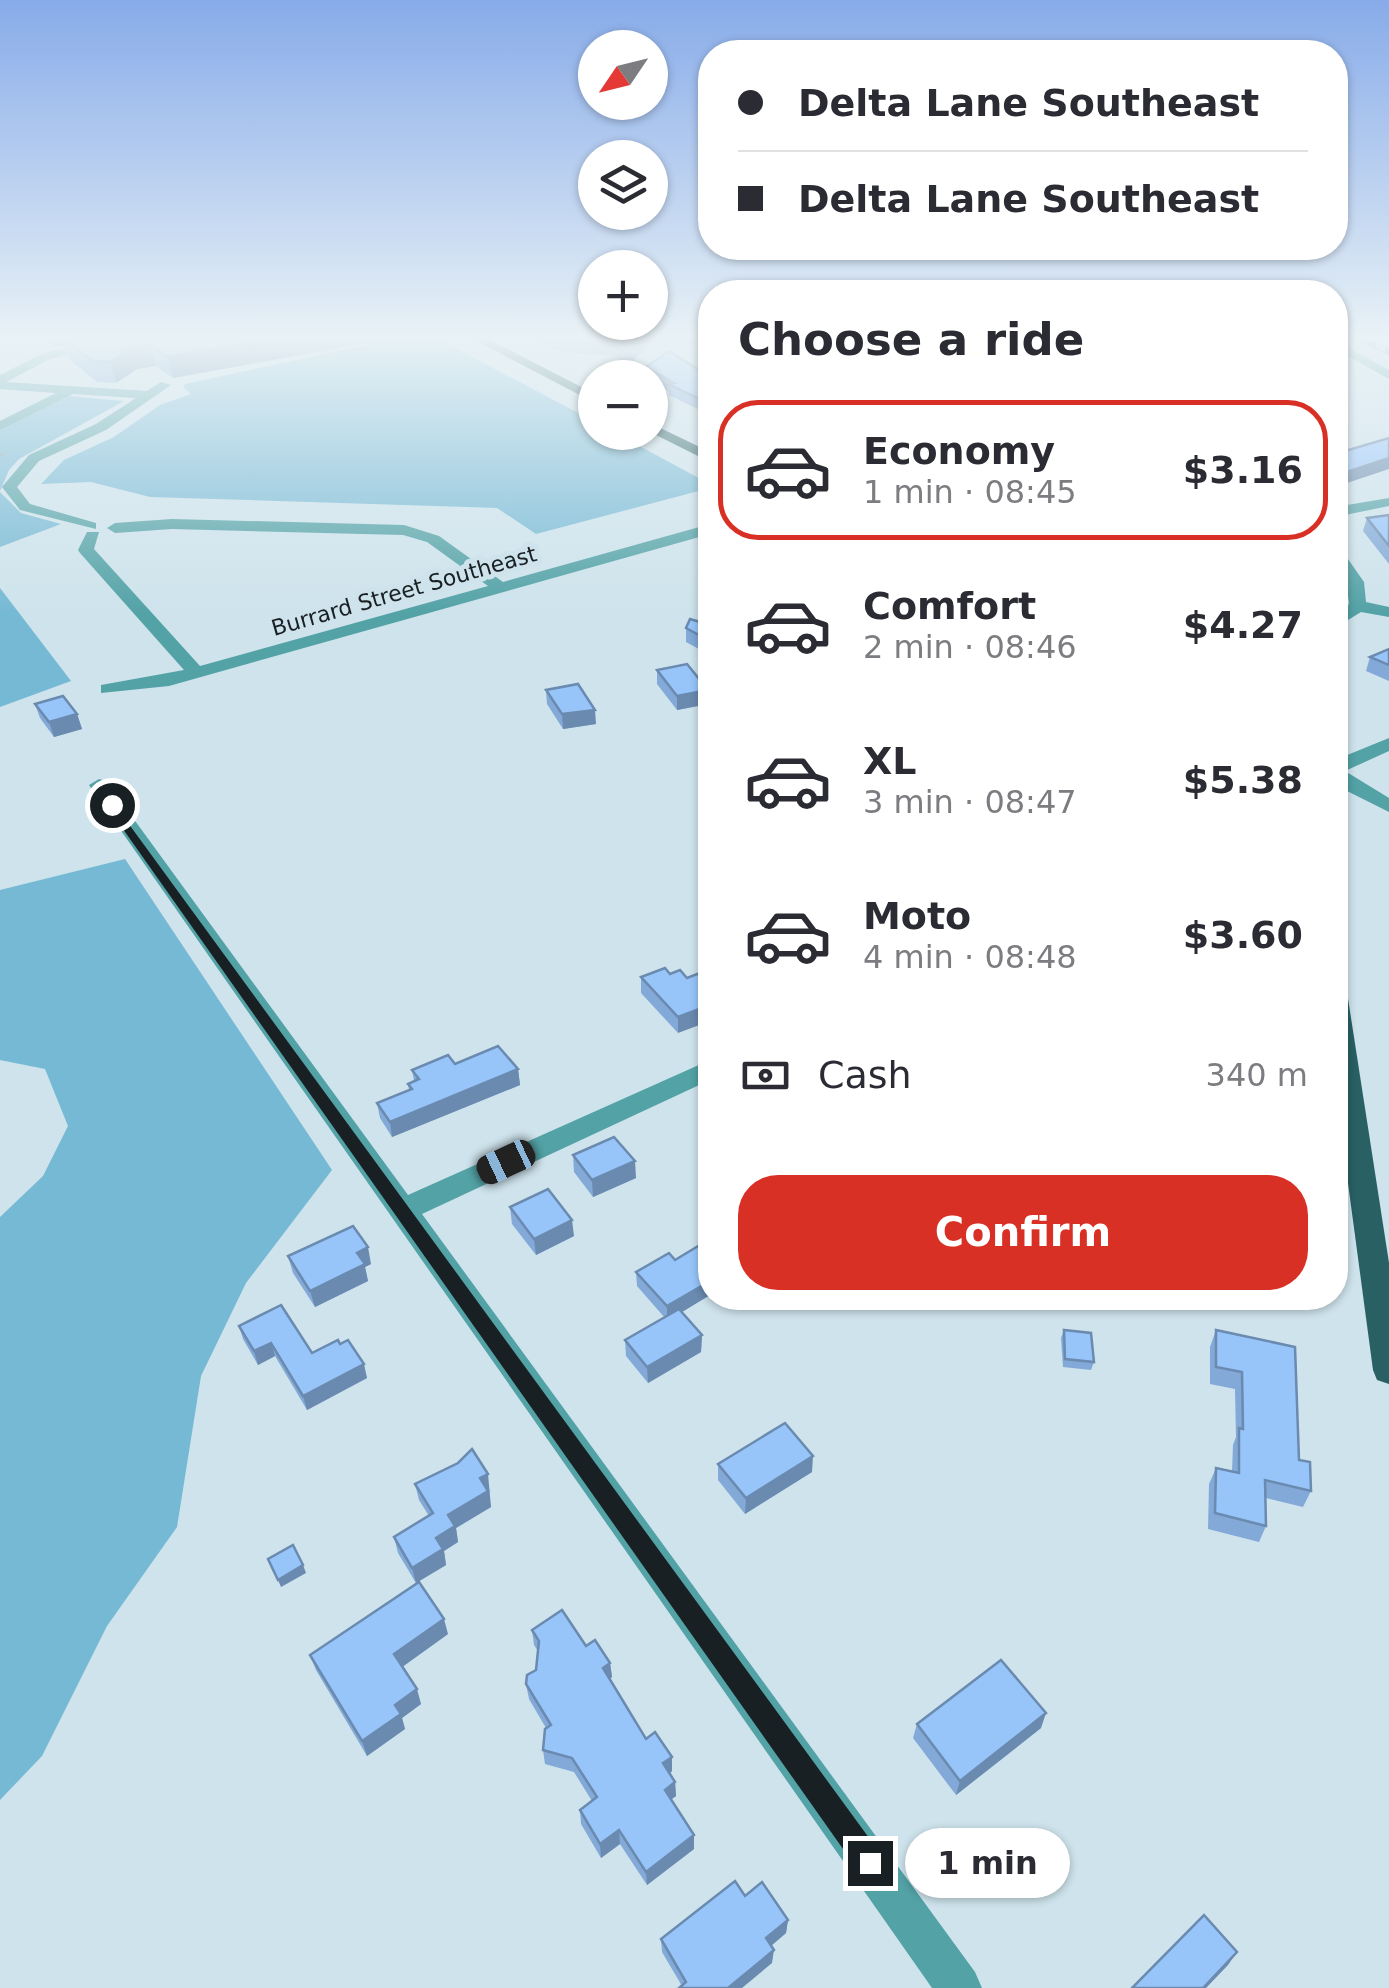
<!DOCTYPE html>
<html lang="en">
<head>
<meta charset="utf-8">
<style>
	body { margin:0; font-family:"DejaVu Sans",sans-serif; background:#f2f2f3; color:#2b2b33; height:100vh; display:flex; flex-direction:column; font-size:38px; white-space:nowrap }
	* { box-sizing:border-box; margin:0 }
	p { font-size:32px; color:#7c7c81 }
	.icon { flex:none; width:55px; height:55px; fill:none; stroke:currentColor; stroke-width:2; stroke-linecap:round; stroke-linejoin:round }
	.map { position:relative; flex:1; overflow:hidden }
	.drawer { position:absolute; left:698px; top:280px; width:650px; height:1030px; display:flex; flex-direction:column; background:#fff; border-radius:40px; box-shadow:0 2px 8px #0004 }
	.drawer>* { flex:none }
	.guide { position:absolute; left:698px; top:40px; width:650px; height:220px; border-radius:40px; box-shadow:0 2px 8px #0004; display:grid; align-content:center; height:220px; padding:0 40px; background:#fff }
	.needle { width:65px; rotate:235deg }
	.buttons { position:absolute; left:578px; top:30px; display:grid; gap:20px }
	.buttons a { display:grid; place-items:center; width:90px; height:90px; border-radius:50%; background:#fff; box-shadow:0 2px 8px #0004; font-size:50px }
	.end { position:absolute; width:45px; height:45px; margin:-22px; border:12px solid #192024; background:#fff; box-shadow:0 0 0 5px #fff }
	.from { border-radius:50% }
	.bubble { position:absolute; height:70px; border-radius:35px; background:#fff; box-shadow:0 2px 8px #0004; font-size:32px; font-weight:700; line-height:70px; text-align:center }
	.car { position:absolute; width:30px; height:60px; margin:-30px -15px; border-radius:12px; box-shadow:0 0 8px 2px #0007; background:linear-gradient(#222 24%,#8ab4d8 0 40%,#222 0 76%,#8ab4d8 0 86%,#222 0) }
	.guide b { display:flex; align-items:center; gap:35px; height:95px; font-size:38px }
	.guide b+b { border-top:2px solid #e1e1e2 }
	.guide i { width:25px; height:25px; background:#2b2b33 }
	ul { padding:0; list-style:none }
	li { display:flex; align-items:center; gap:30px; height:140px; margin:0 20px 15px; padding:0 20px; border:5px solid transparent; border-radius:40px }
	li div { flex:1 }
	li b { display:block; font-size:38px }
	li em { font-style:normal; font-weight:700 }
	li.selected { border-color:#d93025 }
	li>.icon { width:90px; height:90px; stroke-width:1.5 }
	h2 { padding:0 40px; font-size:45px; line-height:120px }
	.pay { display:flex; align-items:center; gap:25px; height:110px; padding:0 40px; font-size:38px }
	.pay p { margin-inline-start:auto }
	.primary-button { display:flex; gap:20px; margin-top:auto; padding:20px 40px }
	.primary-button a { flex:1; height:115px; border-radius:40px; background:#d93025; color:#fff; font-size:40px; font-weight:700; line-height:115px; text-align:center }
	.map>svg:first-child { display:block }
	.green { fill:#76b9d4 }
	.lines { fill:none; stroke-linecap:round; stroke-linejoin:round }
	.path { stroke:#92a2aa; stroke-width:2.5; stroke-dasharray:2.5 2.5; stroke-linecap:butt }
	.minor { fill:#53a2a6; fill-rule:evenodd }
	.major { fill:#286063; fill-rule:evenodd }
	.rail-casing { stroke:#606c72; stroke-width:6 }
	.rail { stroke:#cee3ec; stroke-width:4; stroke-dasharray:11; stroke-linecap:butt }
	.wall { fill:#82a9d7 }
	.shaded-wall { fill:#6a8aaf }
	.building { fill:#97c5fa; stroke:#6a8aaf; stroke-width:2.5 }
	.route { fill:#192024 }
	.labels { text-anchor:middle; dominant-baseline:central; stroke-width:10; stroke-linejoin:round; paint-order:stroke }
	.far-street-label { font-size:22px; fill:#192024; stroke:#cee3ec }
</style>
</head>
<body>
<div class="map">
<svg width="1389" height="1988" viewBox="0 0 1389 1988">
	<rect width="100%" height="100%" fill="#cee3ec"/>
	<!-- green -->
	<g class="green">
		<path d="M409,336H433L595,422V432L615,433L710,484V488L536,534L497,508L150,497L91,482L41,484L64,460L114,437L160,405L191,394L183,387L185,384Z"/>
		<path d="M69,396L124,401L19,459L9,470L0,491V428Z"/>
		<path d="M0,492L21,513L61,524L0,547Z"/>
		<path d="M0,588L71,681L0,707Z"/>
		<path d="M125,859L332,1170L246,1283L201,1376L177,1527L107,1626L42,1756L0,1800V1217L43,1176L68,1126L45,1069L0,1060V890Z"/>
	</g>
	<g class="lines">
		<!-- path -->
		<path class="path" d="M0,455L6,453"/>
		<!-- minor -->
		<g class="minor">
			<path d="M134,336H158L50,359L6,382L147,391L161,382L171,385L106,430L39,461L17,487L30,504L96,523V529L20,510L2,487L29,455L96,424L136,398L73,394L0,430V421L56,393L0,389V375L43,353Z"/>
			<path d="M626,336H706L710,368L704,364L697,343Z"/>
			<path d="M1335,340L1389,370V379L1335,349Z"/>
			<path d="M1389,498V506L1335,517V507Z"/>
			<path d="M172,519L404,525L439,536L503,582L710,524V534L169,686L101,693V685L184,670L80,553L78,550L87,532H99L94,549L200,666L488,586L427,542L403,535L172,529L115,533L107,528L115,523Z"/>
			<path d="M1335,547L1341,549L1364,582L1366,602L1389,607V617L1361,612L1335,628V615L1349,604C1348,582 1335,569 1335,547Z"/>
			<path d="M1389,738V751L1345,771L1389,798V812L1335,785V760Z"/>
			<path d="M99,779L106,781L408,1195L710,1060V1080L422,1214L975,1972L982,1988H932L89,785Z"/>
		</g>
		<!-- major -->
		<g class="major">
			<path d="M467,336H482L595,394V403Z"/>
			<path d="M650,423L710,452V462L650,432Z"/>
			<path d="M1335,984L1347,992L1389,1263V1384L1377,1380L1373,1370L1335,1086Z"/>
		</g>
		<defs>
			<path id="rail" d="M1356,336L1389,352"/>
		</defs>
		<!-- rail casing -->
		<use href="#rail" class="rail-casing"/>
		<!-- rail -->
		<use href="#rail" class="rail"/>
	</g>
	<!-- wall -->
	<g class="wall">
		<path d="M42,336H404L173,378L156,366L137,369L116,383L97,382L69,359L66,345L55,347Z"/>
		<path d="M528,336H652V342L628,365L615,356L562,352Z"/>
		<path d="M646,367L704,375L710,377V415L669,395V391L650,380V378H646Z"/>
		<path d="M1389,515V564L1363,531L1367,518Z"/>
		<path d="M710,625V655L686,642V628Z"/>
		<path d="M1389,649V681L1366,671L1370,657Z"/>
		<path d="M657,670L708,690V704L677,710L657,684Z"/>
		<path d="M546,690L596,724L563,729L547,704Z"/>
		<path d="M35,704L77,714L82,729L54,737L40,718Z"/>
		<path d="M680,970L678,1033L641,993V977L670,974Z"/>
		<path d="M455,1064L518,1069L520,1085L392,1137L380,1118L377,1103L409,1090L408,1084L414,1081L412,1070Z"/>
		<path d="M573,1155L636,1178L593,1197L574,1172Z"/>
		<path d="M510,1207L574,1236L536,1255L512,1224Z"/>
		<path d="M710,1239V1295L682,1312L702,1335L701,1352L648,1383L626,1356L625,1340L665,1318L637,1286L636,1272L675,1260Z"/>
		<path d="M288,1256L371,1264L365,1267L368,1281L315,1307L293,1273Z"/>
		<path d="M764,1298H785L772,1306Z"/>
		<path d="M1231,1298H1286L1283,1306Z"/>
		<path d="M239,1326L312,1353L367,1378L307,1410L275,1356L258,1365L243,1339Z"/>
		<path d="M1064,1330L1094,1362L1091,1370L1063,1367L1061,1338Z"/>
		<path d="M1216,1330L1299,1460L1311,1491L1303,1507L1266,1498V1526L1259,1542L1208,1529L1209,1484L1216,1468L1232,1472L1233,1445L1236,1437L1235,1389L1210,1384V1347Z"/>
		<path d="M718,1464L812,1472L745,1514L718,1480Z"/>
		<path d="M415,1484L491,1490L488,1491L491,1507L456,1528L458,1542L444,1551L446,1565L416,1583L398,1553L394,1537L429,1516L419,1500Z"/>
		<path d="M532,1630L586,1646L610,1663L612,1677L609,1679L646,1739L672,1757V1771L670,1773L675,1782L676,1796L671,1799L694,1849L647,1885L620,1844L601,1858L581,1824L580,1810L592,1801L574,1772L545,1764L543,1750L546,1728L529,1699L526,1684L536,1670L538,1651L534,1645Z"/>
		<path d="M448,1634L402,1667L421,1704L402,1718L405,1729L367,1756L316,1670L310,1655Z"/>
		<path d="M917,1724L1041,1728L956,1795L913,1738Z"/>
		<path d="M745,1896L788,1920L786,1933L771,1946L772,1963L682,1986L662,1952L661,1939Z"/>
	</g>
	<!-- shaded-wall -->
	<g class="shaded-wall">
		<path d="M52,336H132L64,338L66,345L55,347Z"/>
		<path d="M293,336H404L173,378L168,357Z"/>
		<path d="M648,336H652V342L628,365L627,355Z"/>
		<path d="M151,345L156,366L137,369L116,383L111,362L132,348Z"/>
		<path d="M1389,458V469L1335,487V476Z"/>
		<path d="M708,690V704L677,710V696Z"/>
		<path d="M595,710L596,724L563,729L562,714Z"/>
		<path d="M77,714L82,729L54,737L49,722Z"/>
		<path d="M710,1005V1021L678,1033V1017Z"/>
		<path d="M518,1069L520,1085L392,1137L390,1122Z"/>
		<path d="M635,1161L636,1178L593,1197L592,1180Z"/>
		<path d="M572,1220L574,1236L536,1255L534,1239Z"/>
		<path d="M368,1247L371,1264L365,1267L368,1281L315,1307L310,1291L357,1253Z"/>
		<path d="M710,1281V1295L667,1321V1306Z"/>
		<path d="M772,1298H785L772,1306Z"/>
		<path d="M702,1335L701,1352L648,1383L647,1367Z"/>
		<path d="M271,1343L275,1356L258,1365L254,1351Z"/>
		<path d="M364,1364L367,1378L307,1410L303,1396Z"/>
		<path d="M813,1456L812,1472L745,1514L746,1498Z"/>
		<path d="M488,1474L491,1507L456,1528L458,1542L444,1551L446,1565L416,1583L412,1568L436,1538L448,1515L480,1478Z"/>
		<path d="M303,1565L306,1573L281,1587L278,1580Z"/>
		<path d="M444,1619L448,1634L398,1670L394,1654Z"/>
		<path d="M610,1663L612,1677L604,1683L603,1668Z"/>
		<path d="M417,1689L421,1704L402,1718L405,1729L367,1756L362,1741L395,1705Z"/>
		<path d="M1046,1713L1041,1728L956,1795L960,1781Z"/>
		<path d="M672,1757V1771L664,1778L663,1763Z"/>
		<path d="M675,1782L676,1796L665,1804V1790Z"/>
		<path d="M619,1830L620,1844L601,1858L600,1844Z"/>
		<path d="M694,1835V1849L647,1885L646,1872Z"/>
		<path d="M788,1920L786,1933L765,1951L766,1938Z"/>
		<path d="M774,1950L772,1963L742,1988H728Z"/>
		<path d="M1237,1952L1228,1965L1206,1988H1203Z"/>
	</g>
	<!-- building -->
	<g class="building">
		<path d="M75,336H293L168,357L151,345L132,348L111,362L92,361L64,338Z"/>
		<path d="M550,336H648L627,355L615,346L561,341Z"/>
		<path d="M669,351L710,377V404L668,384L674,383L646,367Z"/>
		<path d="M1389,438V458L1335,476V454Z"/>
		<path d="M1389,515V546L1367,518Z"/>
		<path d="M690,619L710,625V641L686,628Z"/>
		<path d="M1389,649V665L1370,657Z"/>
		<path d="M687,664L708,690L677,696L657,670Z"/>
		<path d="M578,684L595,710L562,714L546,690Z"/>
		<path d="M63,696L77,714L49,722L35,704Z"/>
		<path d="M665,968L670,974L680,970L687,978L710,969V1005L678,1017L641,977Z"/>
		<path d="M498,1046L518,1069L390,1122L377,1103L412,1089L408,1084L419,1079L412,1070L448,1055L455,1064Z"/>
		<path d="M614,1137L635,1161L592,1180L573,1155Z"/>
		<path d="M548,1189L572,1220L534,1239L510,1207Z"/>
		<path d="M353,1226L368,1247L357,1253L365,1264L310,1291L288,1256Z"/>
		<path d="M710,1239V1281L667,1306L636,1272L669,1253L675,1260Z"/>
		<path d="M281,1305L312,1353L338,1340L340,1344L348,1340L364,1364L303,1396L271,1343L254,1351L239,1326Z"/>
		<path d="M679,1309L702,1335L647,1367L625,1340Z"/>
		<path d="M1064,1330L1091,1333L1094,1362L1065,1359Z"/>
		<path d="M1216,1330L1295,1347L1299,1460L1310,1462L1311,1491L1265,1480L1266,1526L1215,1513L1216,1468L1239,1473V1428L1243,1429L1242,1372L1216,1367Z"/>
		<path d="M785,1423L813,1456L746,1498L718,1464Z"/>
		<path d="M472,1449L488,1474L480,1478L488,1491L448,1515L455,1526L436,1538L443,1549L412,1568L394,1537L433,1513L415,1484L458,1463Z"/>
		<path d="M293,1545L303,1565L278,1580L268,1559Z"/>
		<path d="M419,1582L444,1619L394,1654L417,1689L395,1705L401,1714L362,1741L310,1655Z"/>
		<path d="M562,1610L586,1646L595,1640L610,1663L603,1668L646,1739L655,1732L672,1757L663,1763L675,1782L665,1790L694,1835L646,1872L619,1830L600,1844L580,1810L597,1797L572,1758L543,1750L545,1729L551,1725L526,1684L527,1675L536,1670L539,1641L532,1630Z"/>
		<path d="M1001,1660L1046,1713L960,1781L917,1724Z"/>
		<path d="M735,1881L745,1896L762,1882L788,1920L766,1938L774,1950L728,1988H679L686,1982L661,1939Z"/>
		<path d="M1204,1915L1237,1952L1203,1988H1132Z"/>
	</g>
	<!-- sky -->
	<linearGradient id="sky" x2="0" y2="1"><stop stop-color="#87abe9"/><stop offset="0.55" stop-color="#e9f2f6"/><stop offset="1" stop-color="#e9f2f6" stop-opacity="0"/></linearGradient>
	<rect width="1389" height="614" fill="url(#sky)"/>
	<!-- route -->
	<path class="route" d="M112,801L880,1853L884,1863L880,1873L870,1877L860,1873L106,805Z"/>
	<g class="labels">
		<!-- far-street labels -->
		<g class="far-street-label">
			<text transform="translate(404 591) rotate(-16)">Burrard Street Southeast</text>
		</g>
	</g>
</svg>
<div class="buttons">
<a><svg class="needle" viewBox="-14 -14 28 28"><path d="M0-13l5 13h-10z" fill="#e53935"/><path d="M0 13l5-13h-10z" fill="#7c7c81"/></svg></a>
<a><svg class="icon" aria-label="layers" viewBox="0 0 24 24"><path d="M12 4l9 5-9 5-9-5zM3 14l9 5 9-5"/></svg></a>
<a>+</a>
<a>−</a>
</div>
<i class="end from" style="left:112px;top:805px"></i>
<i class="end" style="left:870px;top:1863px"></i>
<div class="bubble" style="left:905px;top:1828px;width:165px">1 min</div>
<i class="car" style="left:506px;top:1162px;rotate:245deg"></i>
<div class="guide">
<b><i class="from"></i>Delta Lane Southeast</b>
<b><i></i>Delta Lane Southeast</b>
</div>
<section class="drawer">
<h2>Choose a ride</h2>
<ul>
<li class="selected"><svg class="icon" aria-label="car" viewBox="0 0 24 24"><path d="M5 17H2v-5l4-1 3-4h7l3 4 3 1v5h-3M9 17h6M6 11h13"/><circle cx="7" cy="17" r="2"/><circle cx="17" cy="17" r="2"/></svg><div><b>Economy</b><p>1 min · 08:45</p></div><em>$3.16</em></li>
<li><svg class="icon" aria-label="car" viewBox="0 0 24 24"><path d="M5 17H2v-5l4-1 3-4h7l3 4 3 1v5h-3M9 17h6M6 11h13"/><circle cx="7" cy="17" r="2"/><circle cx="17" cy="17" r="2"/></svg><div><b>Comfort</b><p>2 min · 08:46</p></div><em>$4.27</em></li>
<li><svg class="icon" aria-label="car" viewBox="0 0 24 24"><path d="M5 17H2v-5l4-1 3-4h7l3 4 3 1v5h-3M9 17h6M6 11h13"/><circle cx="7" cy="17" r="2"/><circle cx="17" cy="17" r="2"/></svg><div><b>XL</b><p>3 min · 08:47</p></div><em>$5.38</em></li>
<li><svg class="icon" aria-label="car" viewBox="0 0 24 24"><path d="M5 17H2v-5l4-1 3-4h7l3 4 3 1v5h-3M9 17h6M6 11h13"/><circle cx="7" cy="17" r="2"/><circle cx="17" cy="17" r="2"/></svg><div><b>Moto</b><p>4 min · 08:48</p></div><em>$3.60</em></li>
</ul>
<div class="pay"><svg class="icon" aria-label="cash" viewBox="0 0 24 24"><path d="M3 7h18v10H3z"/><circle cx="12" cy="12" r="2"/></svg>Cash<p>340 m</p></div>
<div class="primary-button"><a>Confirm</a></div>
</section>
</div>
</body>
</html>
